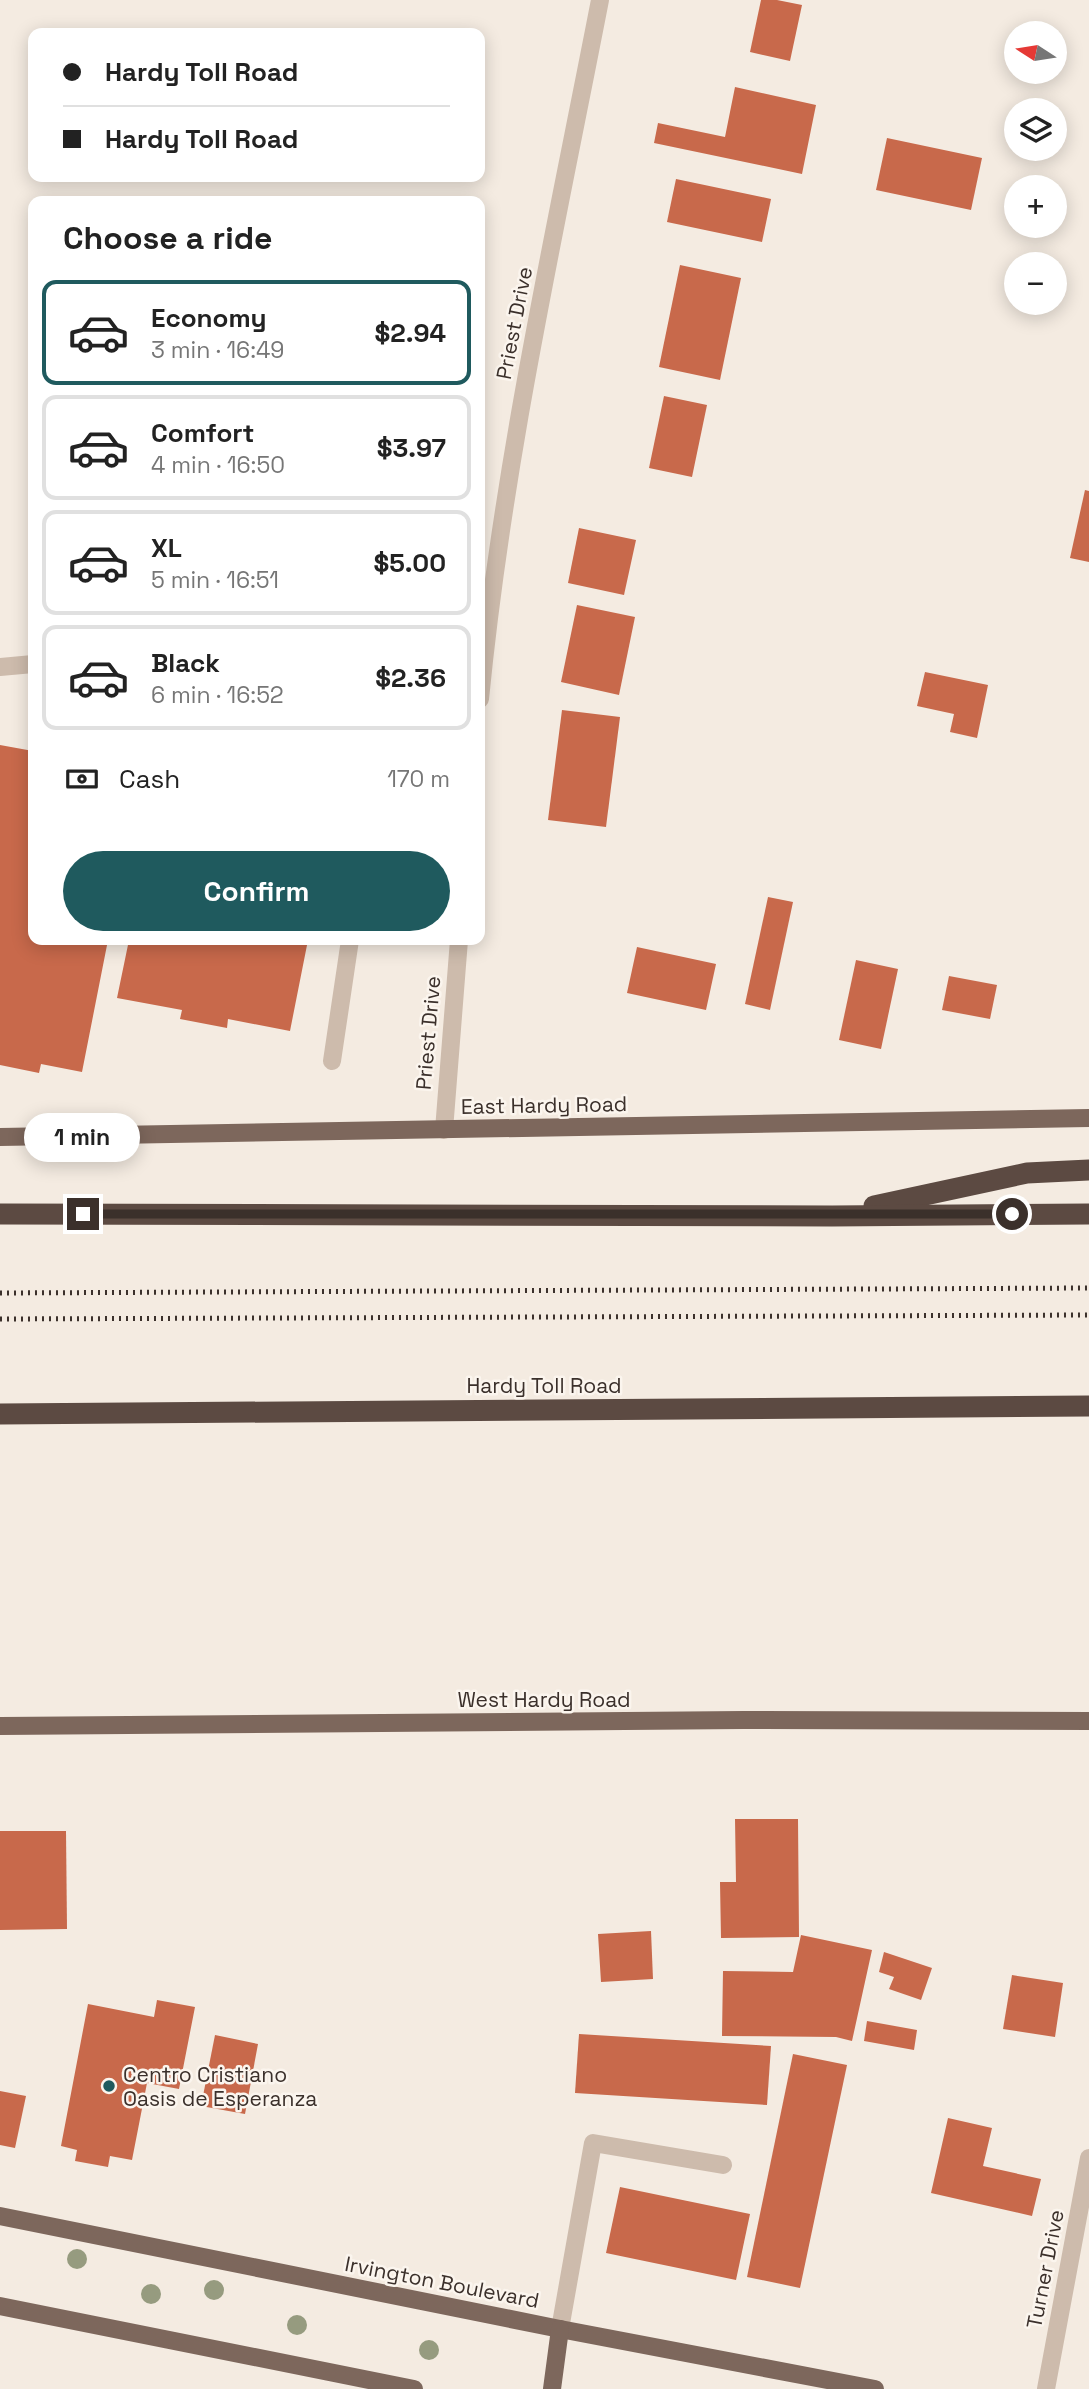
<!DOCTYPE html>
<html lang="en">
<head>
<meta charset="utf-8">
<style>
	body { margin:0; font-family:"Space Grotesk",sans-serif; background:#f6f6f6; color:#222; height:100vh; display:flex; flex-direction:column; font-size:26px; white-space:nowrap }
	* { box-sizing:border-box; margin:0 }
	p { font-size:23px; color:#767676 }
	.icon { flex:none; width:38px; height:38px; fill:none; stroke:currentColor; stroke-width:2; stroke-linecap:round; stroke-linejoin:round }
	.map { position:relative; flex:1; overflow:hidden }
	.sheet { position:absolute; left:28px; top:196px; width:457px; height:749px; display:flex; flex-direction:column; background:#fff; border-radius:14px; box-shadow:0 4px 18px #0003 }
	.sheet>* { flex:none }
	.hud { position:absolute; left:28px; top:28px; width:457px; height:154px; border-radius:14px; box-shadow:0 4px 18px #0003; display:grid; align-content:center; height:154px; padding:0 35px; background:#fff }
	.needle { width:46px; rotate:282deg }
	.buttons { position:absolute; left:1004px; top:21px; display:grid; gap:14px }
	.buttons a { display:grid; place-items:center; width:63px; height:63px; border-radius:50%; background:#fff; box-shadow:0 4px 18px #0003; font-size:35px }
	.end { position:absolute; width:32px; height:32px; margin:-16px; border:9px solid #3b302b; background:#fff; box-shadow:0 0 0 4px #fff }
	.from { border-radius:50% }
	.bubble { position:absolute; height:49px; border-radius:24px; background:#fff; box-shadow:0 4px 18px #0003; font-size:23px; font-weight:700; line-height:49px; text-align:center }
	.hud b { display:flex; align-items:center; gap:24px; height:66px; font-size:26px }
	.hud b+b { border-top:2px solid #e0e0e0 }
	.hud i { width:18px; height:18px; background:#222 }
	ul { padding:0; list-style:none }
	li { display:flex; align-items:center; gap:21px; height:105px; margin:0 14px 10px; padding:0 21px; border:4px solid #e0e0e0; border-radius:14px }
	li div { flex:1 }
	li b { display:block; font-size:26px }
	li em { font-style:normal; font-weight:700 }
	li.selected { border-color:#1f5a5e }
	li>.icon { width:63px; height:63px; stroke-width:1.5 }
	h2 { padding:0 35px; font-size:32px; line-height:84px }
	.pay { display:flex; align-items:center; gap:18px; height:77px; padding:0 35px; font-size:26px }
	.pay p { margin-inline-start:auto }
	.button { display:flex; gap:14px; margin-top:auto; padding:14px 35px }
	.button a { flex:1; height:80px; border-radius:42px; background:#1f5a5e; color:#fff; font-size:28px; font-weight:700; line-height:80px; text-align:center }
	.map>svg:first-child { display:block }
	.building { fill:#c8694b }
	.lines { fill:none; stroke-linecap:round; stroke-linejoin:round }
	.minor { stroke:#cdbbac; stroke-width:18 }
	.major { stroke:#7d675c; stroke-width:18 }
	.highway { stroke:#5c4a42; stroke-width:21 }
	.rail { stroke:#3b302b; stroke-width:5; stroke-dasharray:2 5; stroke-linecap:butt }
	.tree { fill:#969b7f }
	.route { stroke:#3b302b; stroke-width:9 }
	.poi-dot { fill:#1f5a5e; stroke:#fbf5ee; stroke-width:2.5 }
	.labels { text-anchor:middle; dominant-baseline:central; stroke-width:5; stroke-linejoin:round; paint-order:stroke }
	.street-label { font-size:21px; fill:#3b302b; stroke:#fbf5ee }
	.poi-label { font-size:21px; fill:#3b302b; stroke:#fbf5ee; text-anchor:start }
</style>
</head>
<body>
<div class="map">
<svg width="1089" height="2389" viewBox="0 0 1089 2389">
	<rect width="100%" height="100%" fill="#f4ebe1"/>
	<!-- building -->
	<g class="building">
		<path d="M761,0H777L802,5L790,61L750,52Z"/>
		<path d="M735,87L816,105L802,174L654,143L658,123L725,137Z"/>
		<path d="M887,138L982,158L971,210L876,190Z"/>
		<path d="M676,179L771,199L762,242L667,222Z"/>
		<path d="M680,265L741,278L720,380L659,367Z"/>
		<path d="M664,396L707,405L692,477L649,468Z"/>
		<path d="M1085,490L1089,491V562L1070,558Z"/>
		<path d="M579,528L636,540L624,595L568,583Z"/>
		<path d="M577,605L635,617L619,695L561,682Z"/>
		<path d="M925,672L988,685L977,738L950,732L954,714L917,706Z"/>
		<path d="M562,710L620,717L606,827L548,820Z"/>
		<path d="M0,745L33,751V940H108L82,1072L41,1064L39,1073L0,1065Z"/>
		<path d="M768,897L793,902L770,1010L745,1004Z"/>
		<path d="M129,940H308L290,1031L228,1019L227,1028L180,1019L182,1010L117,998Z"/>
		<path d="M637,947L716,964L706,1010L627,993Z"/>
		<path d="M856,960L898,969L881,1049L839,1040Z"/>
		<path d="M949,976L997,985L990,1019L942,1010Z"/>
		<path d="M735,1819H798L799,1937L721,1938L720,1882H736Z"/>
		<path d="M0,1831H66L67,1929L0,1930Z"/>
		<path d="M651,1931L653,1979L601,1982L598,1934Z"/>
		<path d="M801,1935L872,1950L852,2041L836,2037L722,2036L723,1971L793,1972Z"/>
		<path d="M884,1952L932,1968L921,2000L889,1989L894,1977L879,1972Z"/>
		<path d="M1012,1975L1063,1983L1055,2037L1003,2029Z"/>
		<path d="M157,2000L195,2007L179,2089L147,2083L132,2160L110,2156L108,2167L75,2161L77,2150L61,2146L88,2004L154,2017Z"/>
		<path d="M867,2021L917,2030L914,2050L864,2041Z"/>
		<path d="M579,2034L771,2046L767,2105L575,2093Z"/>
		<path d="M215,2035L258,2044L245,2114L201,2106Z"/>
		<path d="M793,2054L847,2065L800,2288L747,2277Z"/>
		<path d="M0,2091L26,2096L15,2148L0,2145Z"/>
		<path d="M948,2118L992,2128L983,2166L1041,2179L1032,2216L931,2193Z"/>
		<path d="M620,2187L750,2214L736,2280L606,2253Z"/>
	</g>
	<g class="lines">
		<!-- minor -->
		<g class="minor">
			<path d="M0,667L33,664"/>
			<path d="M480,699C503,463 555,232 600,0"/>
			<path d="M332,1061L350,940"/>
			<path d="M444,1130L459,940"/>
			<path d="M560,2329L593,2143L723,2165"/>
			<path d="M1046,2389L1089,2158"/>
		</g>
		<!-- major -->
		<g class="major">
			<path d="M0,1137L1089,1118"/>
			<path d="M0,1726L743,1720L1089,1721"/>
			<path d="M0,2216L560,2329L875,2389"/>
			<path d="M0,2306L414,2389"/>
			<path d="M552,2389L560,2329"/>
		</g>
		<!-- highway -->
		<g class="highway">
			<path d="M874,1206L1027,1173L1089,1170"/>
			<path d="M0,1214L832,1216L1089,1214"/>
			<path d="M0,1414L1089,1406"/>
		</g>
		<!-- rail -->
		<g class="rail">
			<path d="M0,1293L1089,1288"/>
			<path d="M0,1319L1089,1315"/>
		</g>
	</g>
	<!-- trees -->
	<g class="tree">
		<circle cx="77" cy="2259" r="10"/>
		<circle cx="214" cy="2290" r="10"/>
		<circle cx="151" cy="2294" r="10"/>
		<circle cx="297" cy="2325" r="10"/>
		<circle cx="429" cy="2350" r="10"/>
	</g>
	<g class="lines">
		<!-- route -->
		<path class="route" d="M83,1214H1012"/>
	</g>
	<!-- markers -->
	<circle class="poi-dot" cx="109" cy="2086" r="7"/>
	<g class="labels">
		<!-- street labels -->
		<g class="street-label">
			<text transform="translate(514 323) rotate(-79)">Priest Drive</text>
			<text transform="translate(428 1033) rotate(-85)">Priest Drive</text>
			<text transform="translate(544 1105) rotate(-1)">East Hardy Road</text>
			<text x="544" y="1385">Hardy Toll Road</text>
			<text x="544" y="1699">West Hardy Road</text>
			<text transform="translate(1045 2269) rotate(-79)">Turner Drive</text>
			<text transform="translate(442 2282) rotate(11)">Irvington Boulevard</text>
		</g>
		<!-- poi labels -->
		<g class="poi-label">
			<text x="123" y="2074">Centro Cristiano<tspan x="123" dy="24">Oasis de Esperanza</tspan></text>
		</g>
	</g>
</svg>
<div class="buttons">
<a><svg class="needle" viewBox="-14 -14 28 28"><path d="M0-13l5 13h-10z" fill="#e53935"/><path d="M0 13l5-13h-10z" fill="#767676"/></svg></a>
<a><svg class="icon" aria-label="layers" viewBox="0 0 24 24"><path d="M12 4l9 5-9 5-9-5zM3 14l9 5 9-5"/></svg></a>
<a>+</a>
<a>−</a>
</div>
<i class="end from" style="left:1012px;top:1214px"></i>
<i class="end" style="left:83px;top:1214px"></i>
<div class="bubble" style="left:24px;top:1113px;width:116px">1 min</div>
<div class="hud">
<b><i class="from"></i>Hardy Toll Road</b>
<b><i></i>Hardy Toll Road</b>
</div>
<section class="sheet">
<h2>Choose a ride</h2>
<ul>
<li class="selected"><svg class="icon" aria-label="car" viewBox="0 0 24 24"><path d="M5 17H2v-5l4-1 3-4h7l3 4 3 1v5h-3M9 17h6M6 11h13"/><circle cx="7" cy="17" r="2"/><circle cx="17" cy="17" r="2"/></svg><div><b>Economy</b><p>3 min · 16:49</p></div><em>$2.94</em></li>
<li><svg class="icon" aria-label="car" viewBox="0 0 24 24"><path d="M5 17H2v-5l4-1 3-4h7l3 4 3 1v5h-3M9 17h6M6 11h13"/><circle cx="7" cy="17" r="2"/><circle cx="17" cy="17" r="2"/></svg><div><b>Comfort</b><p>4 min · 16:50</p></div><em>$3.97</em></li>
<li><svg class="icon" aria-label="car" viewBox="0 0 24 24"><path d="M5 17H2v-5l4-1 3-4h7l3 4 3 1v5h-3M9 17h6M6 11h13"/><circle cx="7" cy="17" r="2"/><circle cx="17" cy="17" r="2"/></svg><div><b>XL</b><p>5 min · 16:51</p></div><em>$5.00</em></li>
<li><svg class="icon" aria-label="car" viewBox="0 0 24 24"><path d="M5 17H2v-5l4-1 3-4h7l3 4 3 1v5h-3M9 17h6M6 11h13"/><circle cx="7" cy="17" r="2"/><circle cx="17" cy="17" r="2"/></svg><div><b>Black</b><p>6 min · 16:52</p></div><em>$2.36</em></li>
</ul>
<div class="pay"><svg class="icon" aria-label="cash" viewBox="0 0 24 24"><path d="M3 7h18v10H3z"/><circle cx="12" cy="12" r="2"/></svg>Cash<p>170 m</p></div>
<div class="button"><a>Confirm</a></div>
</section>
</div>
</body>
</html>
